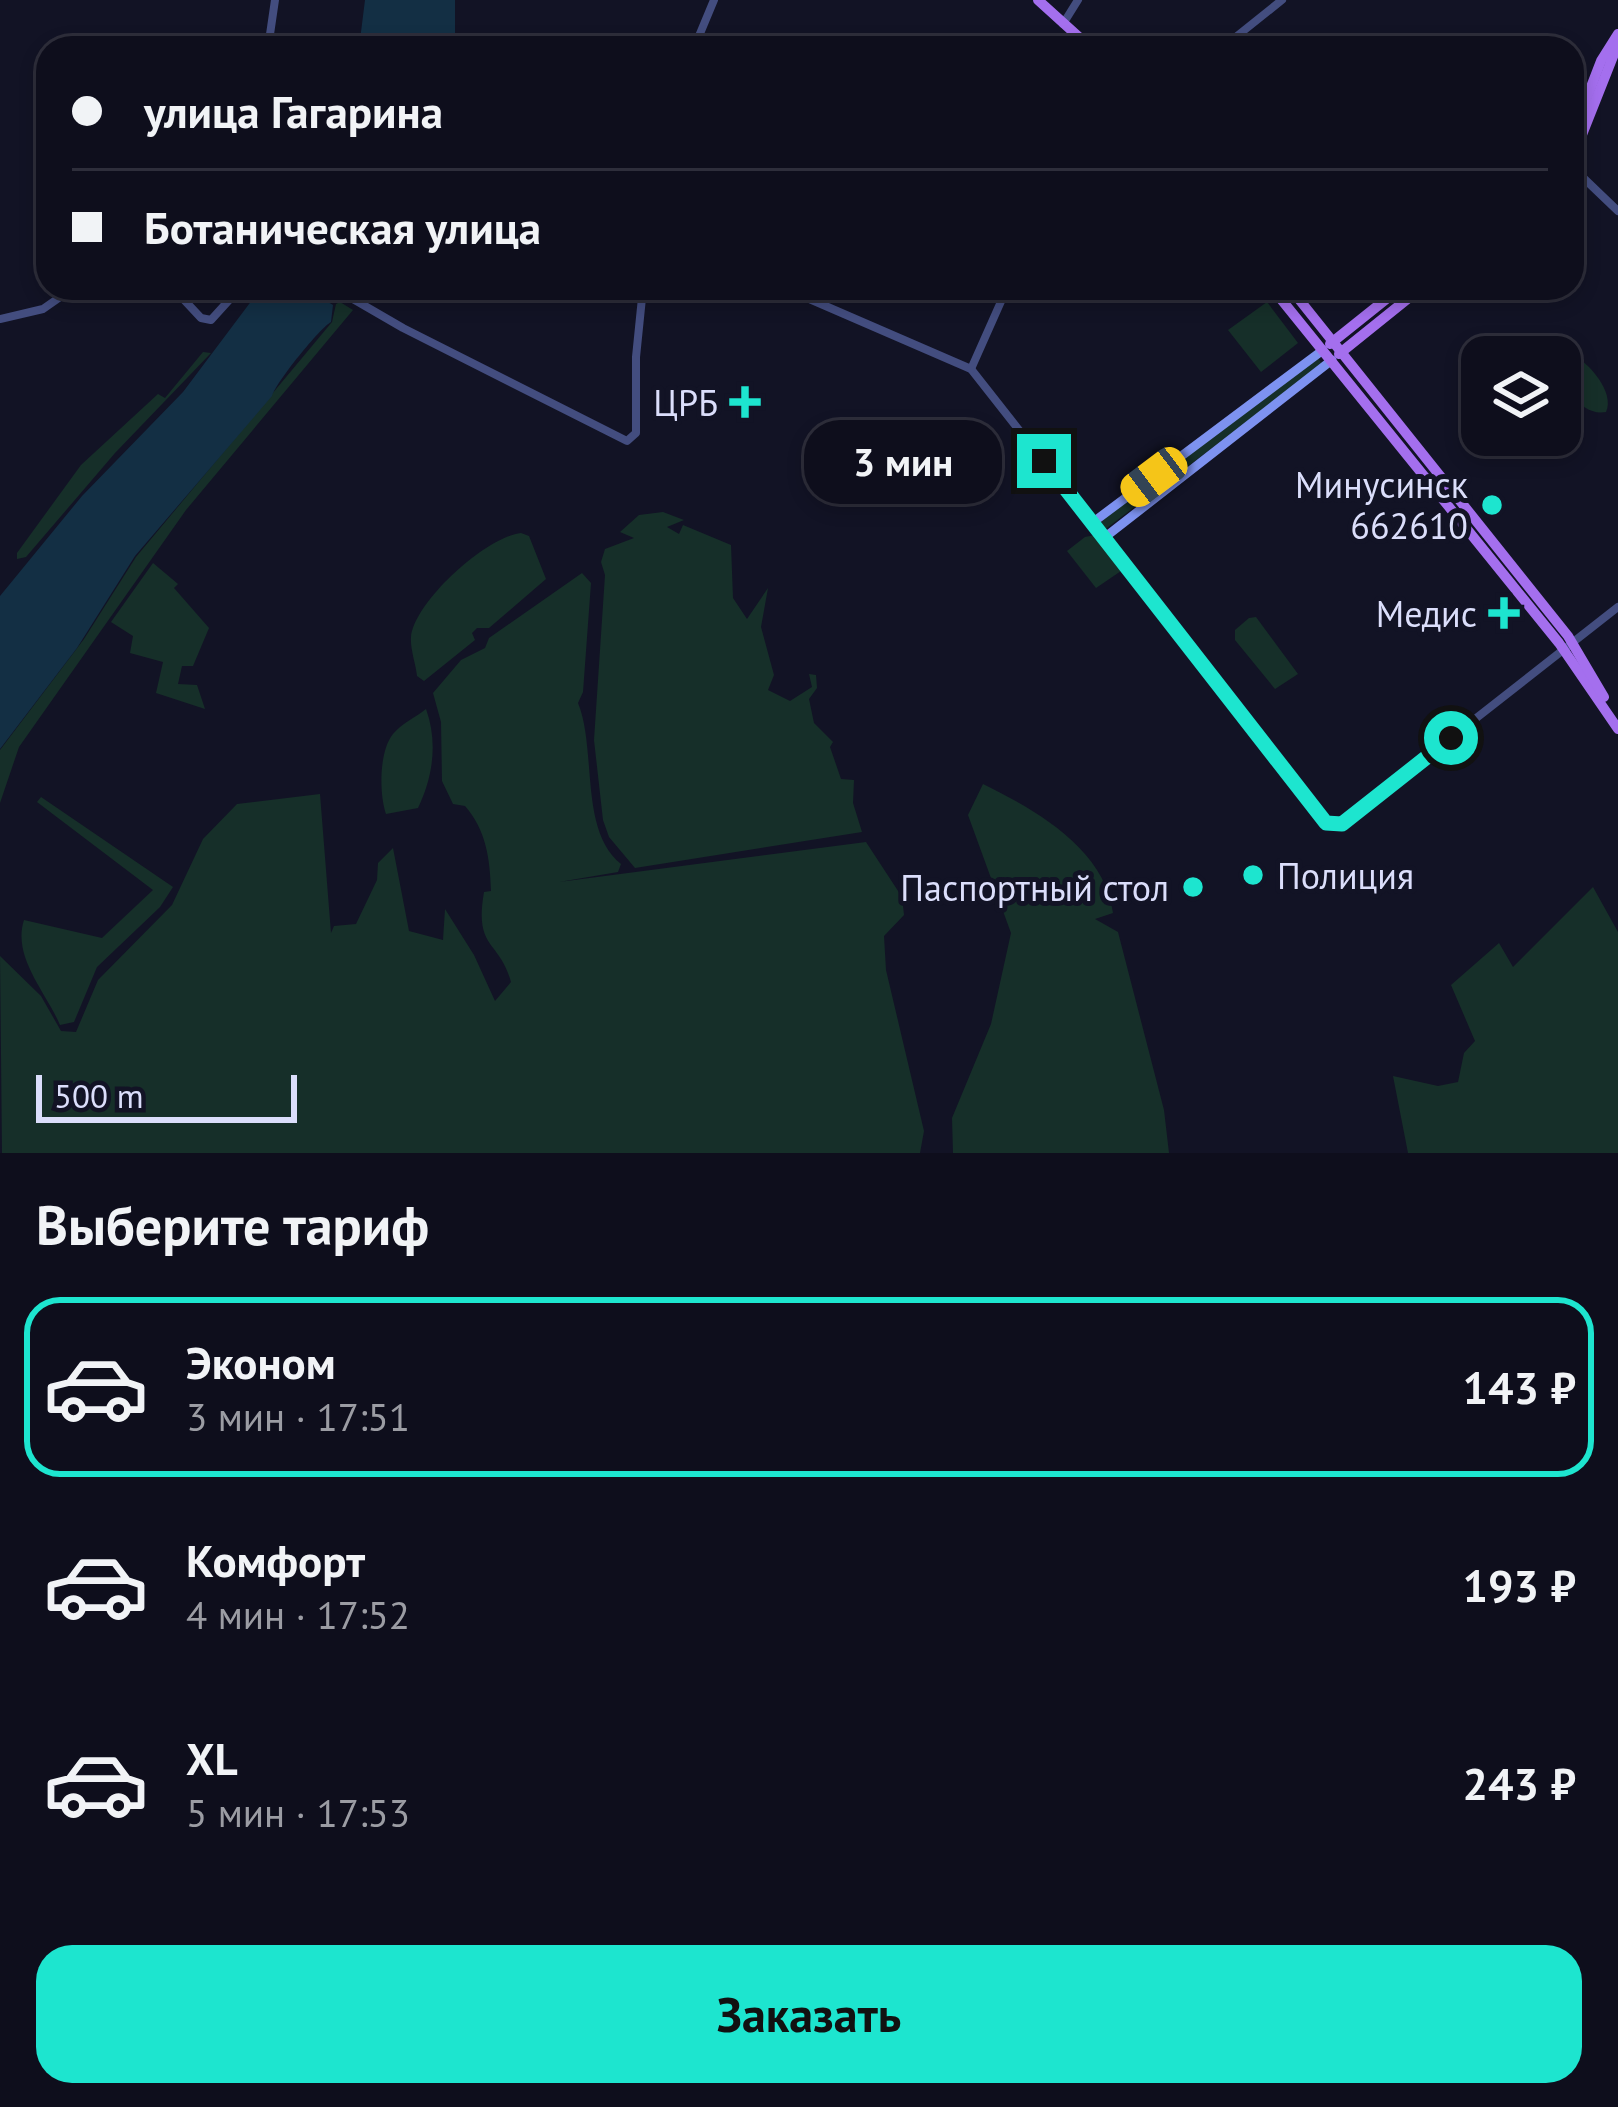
<!DOCTYPE html>
<html lang="ru">
<head>
<meta charset="utf-8">
<style>
	body { margin:0; font-family:"PT Sans",sans-serif; background:#1c1c29; color:#f1f3f6; height:100vh; display:flex; flex-direction:column; font-size:45px; white-space:nowrap }
	* { box-sizing:border-box; margin:0 }
	p { font-size:39px; color:#9b9ca3 }
	.icon { flex:none; width:66px; height:66px; fill:none; stroke:currentColor; stroke-width:2; stroke-linecap:round; stroke-linejoin:round }
	.map { position:relative; height:1153px; overflow:hidden }
	.side { display:flex; flex-direction:column; background:#0e0e1c; flex:1 }
	.side>* { flex:none }
	.top-card { position:absolute; left:36px; top:36px; width:1548px; height:264px; border-radius:36px; box-shadow:0 6px 18px #0003,0 0 0 3px #2e2e3b; display:grid; align-content:center; height:264px; padding:0 36px; background:#0e0e1c }
	.buttons { position:absolute; left:1461px; top:336px; display:grid; gap:24px }
	.buttons a { display:grid; place-items:center; width:120px; height:120px; border-radius:24px; background:#0e0e1c; box-shadow:0 6px 18px #0003,0 0 0 3px #2e2e3b; font-size:60px }
	.scale { position:absolute; left:36px; bottom:30px; width:261px; box-sizing:border-box; padding-left:12px; border:6px solid #dbdefb; border-top:0; font-size:33px; line-height:42px; white-space:nowrap; color:#dbdefb; -webkit-text-stroke:9px #121325; paint-order:stroke }
	.end { position:absolute; width:54px; height:54px; margin:-27px; border:15px solid #1de5cf; background:#111; box-shadow:0 0 0 6px #111 }
	.from { border-radius:50% }
	.bubble { position:absolute; height:84px; border-radius:36px; background:#0e0e1c; box-shadow:0 6px 18px #0003,0 0 0 3px #2e2e3b; font-size:39px; font-weight:600; line-height:84px; text-align:center }
	.car { position:absolute; width:36px; height:72px; margin:-36px -18px; border-radius:15px; box-shadow:0 0 9px 3px #0007; background:linear-gradient(#f5c518 24%,#345 0 40%,#f5c518 0 76%,#345 0 86%,#f5c518 0) }
	.top-card b { display:flex; align-items:center; gap:42px; height:114px; font-size:45px }
	.top-card b+b { border-top:3px solid #2e2e3b }
	.top-card i { width:30px; height:30px; background:#f1f3f6 }
	ul { padding:0; list-style:none }
	li { display:flex; align-items:center; gap:36px; height:180px; margin:0 24px 18px; padding:0 12px; border:6px solid transparent; border-radius:36px }
	li div { flex:1 }
	li b { display:block; font-size:45px }
	li em { font-style:normal; font-weight:600 }
	li.selected { border-color:#1de5cf }
	li>.icon { width:108px; height:108px; stroke-width:1.5 }
	h2 { padding:0 36px; font-size:54px; line-height:144px }
	.cta { display:flex; gap:24px; margin-top:auto; padding:24px 36px }
	.cta a { flex:1; height:138px; border-radius:36px; background:#1de5cf; color:#111; font-size:48px; font-weight:600; line-height:138px; text-align:center }
	.map>svg:first-child { display:block }
	.green { fill:#162f29 }
	.water { fill:#132f44 }
	.lines { fill:none; stroke-linecap:round; stroke-linejoin:round }
	.tertiary { stroke:#434d7f; stroke-width:8 }
	.secondary { stroke:#7d92f0; stroke-width:9 }
	.primary { stroke:#a46fee; stroke-width:10 }
	.route { stroke:#1de5cf; stroke-width:15 }
	.poi-dot { fill:#1de5cf; stroke:#121325; stroke-width:4.5 }
	.labels { text-anchor:middle; dominant-baseline:central; stroke-width:10; stroke-linejoin:round; paint-order:stroke }
	.poi-label { font-size:36px; fill:#dbdefb; stroke:#121325; text-anchor:end }
</style>
</head>
<body>
<div class="map">
<svg width="1618" height="1153" viewBox="0 0 1618 1153">
	<rect width="100%" height="100%" fill="#121325"/>
	<!-- green -->
	<g class="green">
		<path d="M340,302L353,310L186,510L19,747L0,803V750L84,639L136,557L332,322L336,304Z"/>
		<path d="M1267,302L1298,343L1261,372L1228,330Z"/>
		<path d="M203,352L211,353L115,453L26,557L17,559V553L81,465L158,394L165,398Z"/>
		<path d="M1571,353C1589,363 1615,392 1606,412C1580,417 1560,383 1560,360Z"/>
		<path d="M1318,358L1322,364L1103,531L1101,519Z"/>
		<path d="M663,512L684,520L667,527L679,534L683,525L731,545L733,598L747,619L768,588L761,627L774,675L768,690L790,701L812,687L809,674L816,675L817,688L809,699L814,723L833,742L830,747L841,779L854,780L853,803L862,832L635,868L609,837L603,820L594,740L605,575L601,562L605,549L634,538L620,532L639,515Z"/>
		<path d="M521,533L529,536L546,579L489,628H477L472,633L475,640L424,681L417,676C416,665 410,649 411,637C415,601 486,537 521,533Z"/>
		<path d="M1095,535L1121,571L1096,588L1067,551L1085,537Z"/>
		<path d="M153,563L178,584L174,588L209,628L193,666H182L178,684L197,685L205,709L156,693L163,662L130,653L133,636L111,622Z"/>
		<path d="M582,573L591,583L583,692L578,703C597,749 579,831 621,864L618,872L559,882L866,842L902,897L904,915L884,936L886,970L924,1131L920,1153H2L0,956L41,996L61,1031L76,1032L98,980L172,905L203,839L237,804L320,794L331,933L334,926L356,924L377,880L378,863L393,848L409,931L443,940L445,909L474,955L495,1001L511,982C499,939 474,950 484,892L491,891C490,858 486,830 465,806L453,804L442,781L441,722L433,693L461,660L485,648L489,638Z"/>
		<path d="M1256,617L1298,674L1275,689L1235,640V630L1249,618Z"/>
		<path d="M426,709C438,742 433,777 418,808L386,814C379,794 379,751 393,734C401,724 416,717 426,709Z"/>
		<path d="M983,784C1036,810 1105,849 1113,913L1095,919L1118,932L1164,1110L1169,1153H953L952,1118L991,1024L1011,933L968,815Z"/>
		<path d="M41,797L173,887L160,907L97,967L74,1022L60,1025C46,992 12,957 24,920L102,938L153,890L37,802Z"/>
		<path d="M1593,887L1618,932V1153H1408L1393,1076L1438,1086L1458,1082L1464,1053L1475,1041L1451,985L1499,943L1513,967Z"/>
	</g>
	<!-- water -->
	<g class="water">
		<path d="M365,0H455V48H359Z"/>
		<path d="M261,288H305L333,305L331,322C320,328 277,381 272,396L135,556L77,648L0,749V596L82,496L183,392Z"/>
	</g>
	<g class="lines">
		<!-- tertiary -->
		<g class="tertiary">
			<path d="M1063,24L1078,0"/>
			<path d="M268,48L275,0"/>
			<path d="M694,48L714,0"/>
			<path d="M1222,48L1282,0"/>
			<path d="M1572,167L1618,211"/>
			<path d="M173,288L201,318L211,320L240,288"/>
			<path d="M334,288L403,328L627,441L636,433V357L643,288"/>
			<path d="M784,288L971,369L1092,523"/>
			<path d="M0,319L43,309L73,288"/>
			<path d="M971,369L1007,288"/>
			<path d="M1104,538L1326,823L1341,824L1618,607"/>
		</g>
		<!-- secondary -->
		<path class="secondary" d="M1323,350L1092,523L1104,538L1332,360"/>
		<!-- primary -->
		<g class="primary">
			<path d="M1038,0L1091,48"/>
			<path d="M1572,136L1601,61L1618,34"/>
			<path d="M1572,160L1618,44"/>
			<path d="M1272,288L1559,643L1618,729"/>
			<path d="M1290,288L1568,636L1604,697"/>
			<path d="M1330,344L1400,288"/>
			<path d="M1339,354L1421,288"/>
		</g>
	</g>
	<g class="lines">
		<!-- route -->
		<path class="route" d="M1044,461L1326,823L1342,824L1451,738"/>
	</g>
	<!-- markers -->
	<g class="poi-dot">
		<path d="M739 384h12v12h12v12h-12v12h-12v-12h-12v-12h12z"/>
		<circle cx="1492" cy="505" r="12"/>
		<path d="M1498 595h12v12h12v12h-12v12h-12v-12h-12v-12h12z"/>
		<circle cx="1253" cy="875" r="12"/>
		<circle cx="1193" cy="887" r="12"/>
	</g>
	<g class="labels">
		<!-- poi labels -->
		<g class="poi-label">
			<text x="718" y="402">ЦРБ</text>
			<text x="1468" y="484">Минусинск<tspan x="1468" dy="41">662610</tspan></text>
			<text x="1477" y="613">Медис</text>
			<text x="1277" y="875" text-anchor="start">Полиция</text>
			<text x="1169" y="887">Паспортный стол</text>
		</g>
	</g>
</svg>
<div class="buttons">
<a><svg class="icon" aria-label="layers" viewBox="0 0 24 24"><path d="M12 4l9 5-9 5-9-5zM3 14l9 5 9-5"/></svg></a>
</div>
<div class="scale">500 m</div>
<i class="end from" style="left:1451px;top:738px"></i>
<i class="end" style="left:1044px;top:461px"></i>
<div class="bubble" style="left:804px;top:420px;width:198px">3 мин</div>
<i class="car" style="left:1154px;top:477px;rotate:233deg"></i>
<div class="top-card">
<b><i class="from"></i>улица Гагарина</b>
<b><i></i>Ботаническая улица</b>
</div>
</div>
<section class="side">
<h2>Выберите тариф</h2>
<ul>
<li class="selected"><svg class="icon" aria-label="car" viewBox="0 0 24 24"><path d="M5 17H2v-5l4-1 3-4h7l3 4 3 1v5h-3M9 17h6M6 11h13"/><circle cx="7" cy="17" r="2"/><circle cx="17" cy="17" r="2"/></svg><div><b>Эконом</b><p>3 мин · 17:51</p></div><em>143 ₽</em></li>
<li><svg class="icon" aria-label="car" viewBox="0 0 24 24"><path d="M5 17H2v-5l4-1 3-4h7l3 4 3 1v5h-3M9 17h6M6 11h13"/><circle cx="7" cy="17" r="2"/><circle cx="17" cy="17" r="2"/></svg><div><b>Комфорт</b><p>4 мин · 17:52</p></div><em>193 ₽</em></li>
<li><svg class="icon" aria-label="car" viewBox="0 0 24 24"><path d="M5 17H2v-5l4-1 3-4h7l3 4 3 1v5h-3M9 17h6M6 11h13"/><circle cx="7" cy="17" r="2"/><circle cx="17" cy="17" r="2"/></svg><div><b>XL</b><p>5 мин · 17:53</p></div><em>243 ₽</em></li>
</ul>
<div class="cta"><a>Заказать</a></div>
</section>
</body>
</html>
